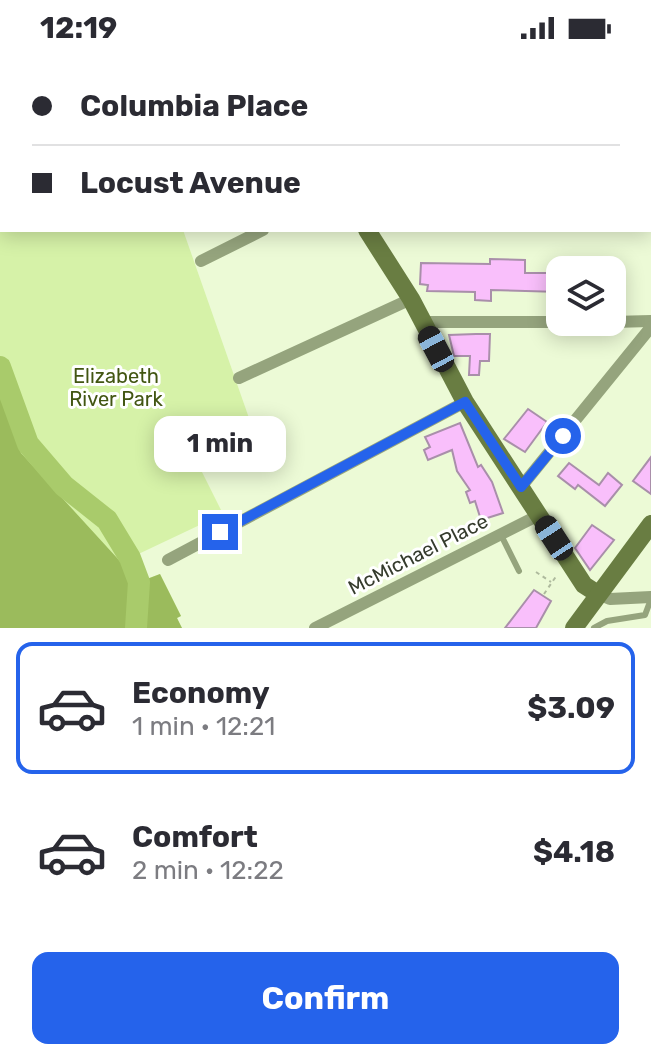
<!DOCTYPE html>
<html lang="en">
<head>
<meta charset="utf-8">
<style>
	body { margin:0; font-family:Rubik,sans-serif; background:#f7f7f7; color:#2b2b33; height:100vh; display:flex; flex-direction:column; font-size:30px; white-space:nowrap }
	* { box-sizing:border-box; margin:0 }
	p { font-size:26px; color:#7c7c81 }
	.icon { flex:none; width:44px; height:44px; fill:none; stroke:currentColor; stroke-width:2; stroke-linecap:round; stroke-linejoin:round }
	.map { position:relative; height:572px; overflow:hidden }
	.panel { display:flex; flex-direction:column; background:#fff; flex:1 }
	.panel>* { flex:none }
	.top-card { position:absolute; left:0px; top:0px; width:652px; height:176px; box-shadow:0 4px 20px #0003; display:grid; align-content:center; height:176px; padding:0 32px; background:#fff }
	.controls { position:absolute; left:546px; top:200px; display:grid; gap:16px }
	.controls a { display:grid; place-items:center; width:80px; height:80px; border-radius:16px; background:#fff; box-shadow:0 4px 20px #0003; font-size:40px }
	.end { position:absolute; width:36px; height:36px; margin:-18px; border:10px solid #2563eb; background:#fff; box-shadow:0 0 0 4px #fff }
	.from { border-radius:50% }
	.bubble { position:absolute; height:56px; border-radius:16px; background:#fff; box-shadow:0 4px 20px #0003; font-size:26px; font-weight:700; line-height:56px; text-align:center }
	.car { position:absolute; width:24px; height:48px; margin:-24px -12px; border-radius:10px; box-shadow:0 0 6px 2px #0007; background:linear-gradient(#222 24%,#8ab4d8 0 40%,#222 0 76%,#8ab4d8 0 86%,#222 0) }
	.top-card b { display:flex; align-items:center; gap:28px; height:76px; font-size:30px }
	.top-card b+b { border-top:2px solid #e1e1e2 }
	.top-card i { width:20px; height:20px; background:#2b2b33 }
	ul { padding:14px 0 0; list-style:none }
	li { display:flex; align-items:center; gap:24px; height:132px; margin:0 16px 12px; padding:0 16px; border:4px solid transparent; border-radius:16px }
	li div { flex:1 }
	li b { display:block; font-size:30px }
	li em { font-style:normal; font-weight:700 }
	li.selected { border-color:#2563eb }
	li>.icon { width:72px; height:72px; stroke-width:1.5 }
	.action { display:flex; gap:16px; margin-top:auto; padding:16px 32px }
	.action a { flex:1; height:92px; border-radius:16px; background:#2563eb; color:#fff; font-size:32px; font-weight:700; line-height:92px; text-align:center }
	.status { display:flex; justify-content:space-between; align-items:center; height:56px; padding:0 40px; background:#fff; direction:ltr }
	.status svg { height:22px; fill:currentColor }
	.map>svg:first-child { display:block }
	.green { fill:#d6f2a8 }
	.forest { fill:#9bbb5c }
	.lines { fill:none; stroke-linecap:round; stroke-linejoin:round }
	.river { stroke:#a9cb6b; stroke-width:22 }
	.building { fill:#f9bffb; stroke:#a98faa; stroke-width:2 }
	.path { stroke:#aeba9d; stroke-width:2; stroke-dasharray:4 4; stroke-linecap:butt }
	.lane { stroke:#95a47d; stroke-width:6 }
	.street { stroke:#95a47d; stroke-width:12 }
	.secondary { stroke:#697d42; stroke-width:18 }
	.route { stroke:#2563eb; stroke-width:10 }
	.labels { text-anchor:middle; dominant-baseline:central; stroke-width:6; stroke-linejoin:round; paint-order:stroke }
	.park-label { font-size:20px; fill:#425612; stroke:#fff }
	.street-label { font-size:20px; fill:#353b2d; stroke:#fff }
</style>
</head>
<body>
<div class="status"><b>12:19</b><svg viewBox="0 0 49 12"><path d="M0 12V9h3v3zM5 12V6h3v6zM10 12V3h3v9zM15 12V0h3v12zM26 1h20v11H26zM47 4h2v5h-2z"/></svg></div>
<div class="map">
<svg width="651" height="572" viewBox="0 0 651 572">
	<rect width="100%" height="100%" fill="#ecfad6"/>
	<!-- green -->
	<path class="green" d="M0,0H135L2,2V174H183L256,382L200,412L223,458L130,502L139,526L160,518L181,560L177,562L182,572H0Z"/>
	<!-- forest -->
	<path class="forest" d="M0,341L21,397L139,526L160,518L181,560L177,562L182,572H0Z"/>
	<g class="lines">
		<!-- river -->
		<path class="river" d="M0,311L28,388L64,430L107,464L130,502L139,526L136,572"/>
	</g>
	<!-- building -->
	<g class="building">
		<path d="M490,203L525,204V217H560V236L491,234V245L475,244V236L427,235L428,229L420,228L421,207L490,208Z"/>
		<path d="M476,278H490L489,305H480L479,319H469L470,300H454L449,279Z"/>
		<path d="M528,353L547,366L525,396L504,383Z"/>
		<path d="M460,367L478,411L481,409L492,426L503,457L481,464L475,445L470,447L466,436L470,434L457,415L452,394L428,404L424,394L430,391L425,381Z"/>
		<path d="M651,401V438L633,425Z"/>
		<path d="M569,407L599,429L608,417L622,429L605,450L578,429L575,433L558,420Z"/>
		<path d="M592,469L614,484L590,514L575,492Z"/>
		<path d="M534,534L551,545L536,572H505Z"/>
	</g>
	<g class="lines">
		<!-- path -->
		<g class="path">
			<path d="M536,516L551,526"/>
			<path d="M544,538L557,519"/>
		</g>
		<!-- lane -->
		<g class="lane">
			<path d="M201,2L204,0"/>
			<path d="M501,479L519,515"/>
			<path d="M594,572L607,565L645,559L651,543"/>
		</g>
		<!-- street -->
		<g class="street">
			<path d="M650,41H651"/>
			<path d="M650,155H651"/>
			<path d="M201,205L263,174"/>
			<path d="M422,266H560"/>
			<path d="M612,266L651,265"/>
			<path d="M239,322L411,243"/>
			<path d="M521,431L651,271"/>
			<path d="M168,504L465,346"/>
			<path d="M598,538L610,543L651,541"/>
			<path d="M315,572L539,459"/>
		</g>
		<!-- secondary -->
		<g class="secondary">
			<path d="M255,0L257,2"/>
			<path d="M367,174L411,243L465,346L584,529L598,538"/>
			<path d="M574,572L651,468"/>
		</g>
	</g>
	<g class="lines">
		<!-- route -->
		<path class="route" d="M220,476L465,346L521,431L563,380"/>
	</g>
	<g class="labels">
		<!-- park labels -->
		<g class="park-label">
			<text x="116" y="320">Elizabeth<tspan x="116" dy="23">River Park</tspan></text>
		</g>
		<!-- street labels -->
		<g class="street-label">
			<text transform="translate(418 498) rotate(-27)">McMichael Place</text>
		</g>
	</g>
</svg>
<div class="controls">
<a><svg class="icon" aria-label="layers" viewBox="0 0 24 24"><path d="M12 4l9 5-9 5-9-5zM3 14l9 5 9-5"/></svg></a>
</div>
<i class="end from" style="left:563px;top:380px"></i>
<i class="end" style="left:220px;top:476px"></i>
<div class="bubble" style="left:154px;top:360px;width:132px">1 min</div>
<i class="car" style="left:436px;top:293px;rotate:332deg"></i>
<i class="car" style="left:554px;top:482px;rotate:327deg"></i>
<div class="top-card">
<b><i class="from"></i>Columbia Place</b>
<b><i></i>Locust Avenue</b>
</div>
</div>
<section class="panel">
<ul>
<li class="selected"><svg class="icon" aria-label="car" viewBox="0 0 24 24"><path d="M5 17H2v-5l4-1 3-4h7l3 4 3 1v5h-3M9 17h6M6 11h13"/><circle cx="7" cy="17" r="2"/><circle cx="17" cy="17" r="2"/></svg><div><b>Economy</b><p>1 min · 12:21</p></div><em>$3.09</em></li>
<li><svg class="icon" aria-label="car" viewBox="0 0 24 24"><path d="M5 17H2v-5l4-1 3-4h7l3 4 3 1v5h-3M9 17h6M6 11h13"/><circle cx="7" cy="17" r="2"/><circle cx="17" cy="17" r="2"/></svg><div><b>Comfort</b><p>2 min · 12:22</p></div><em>$4.18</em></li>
</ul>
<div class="action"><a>Confirm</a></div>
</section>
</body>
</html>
